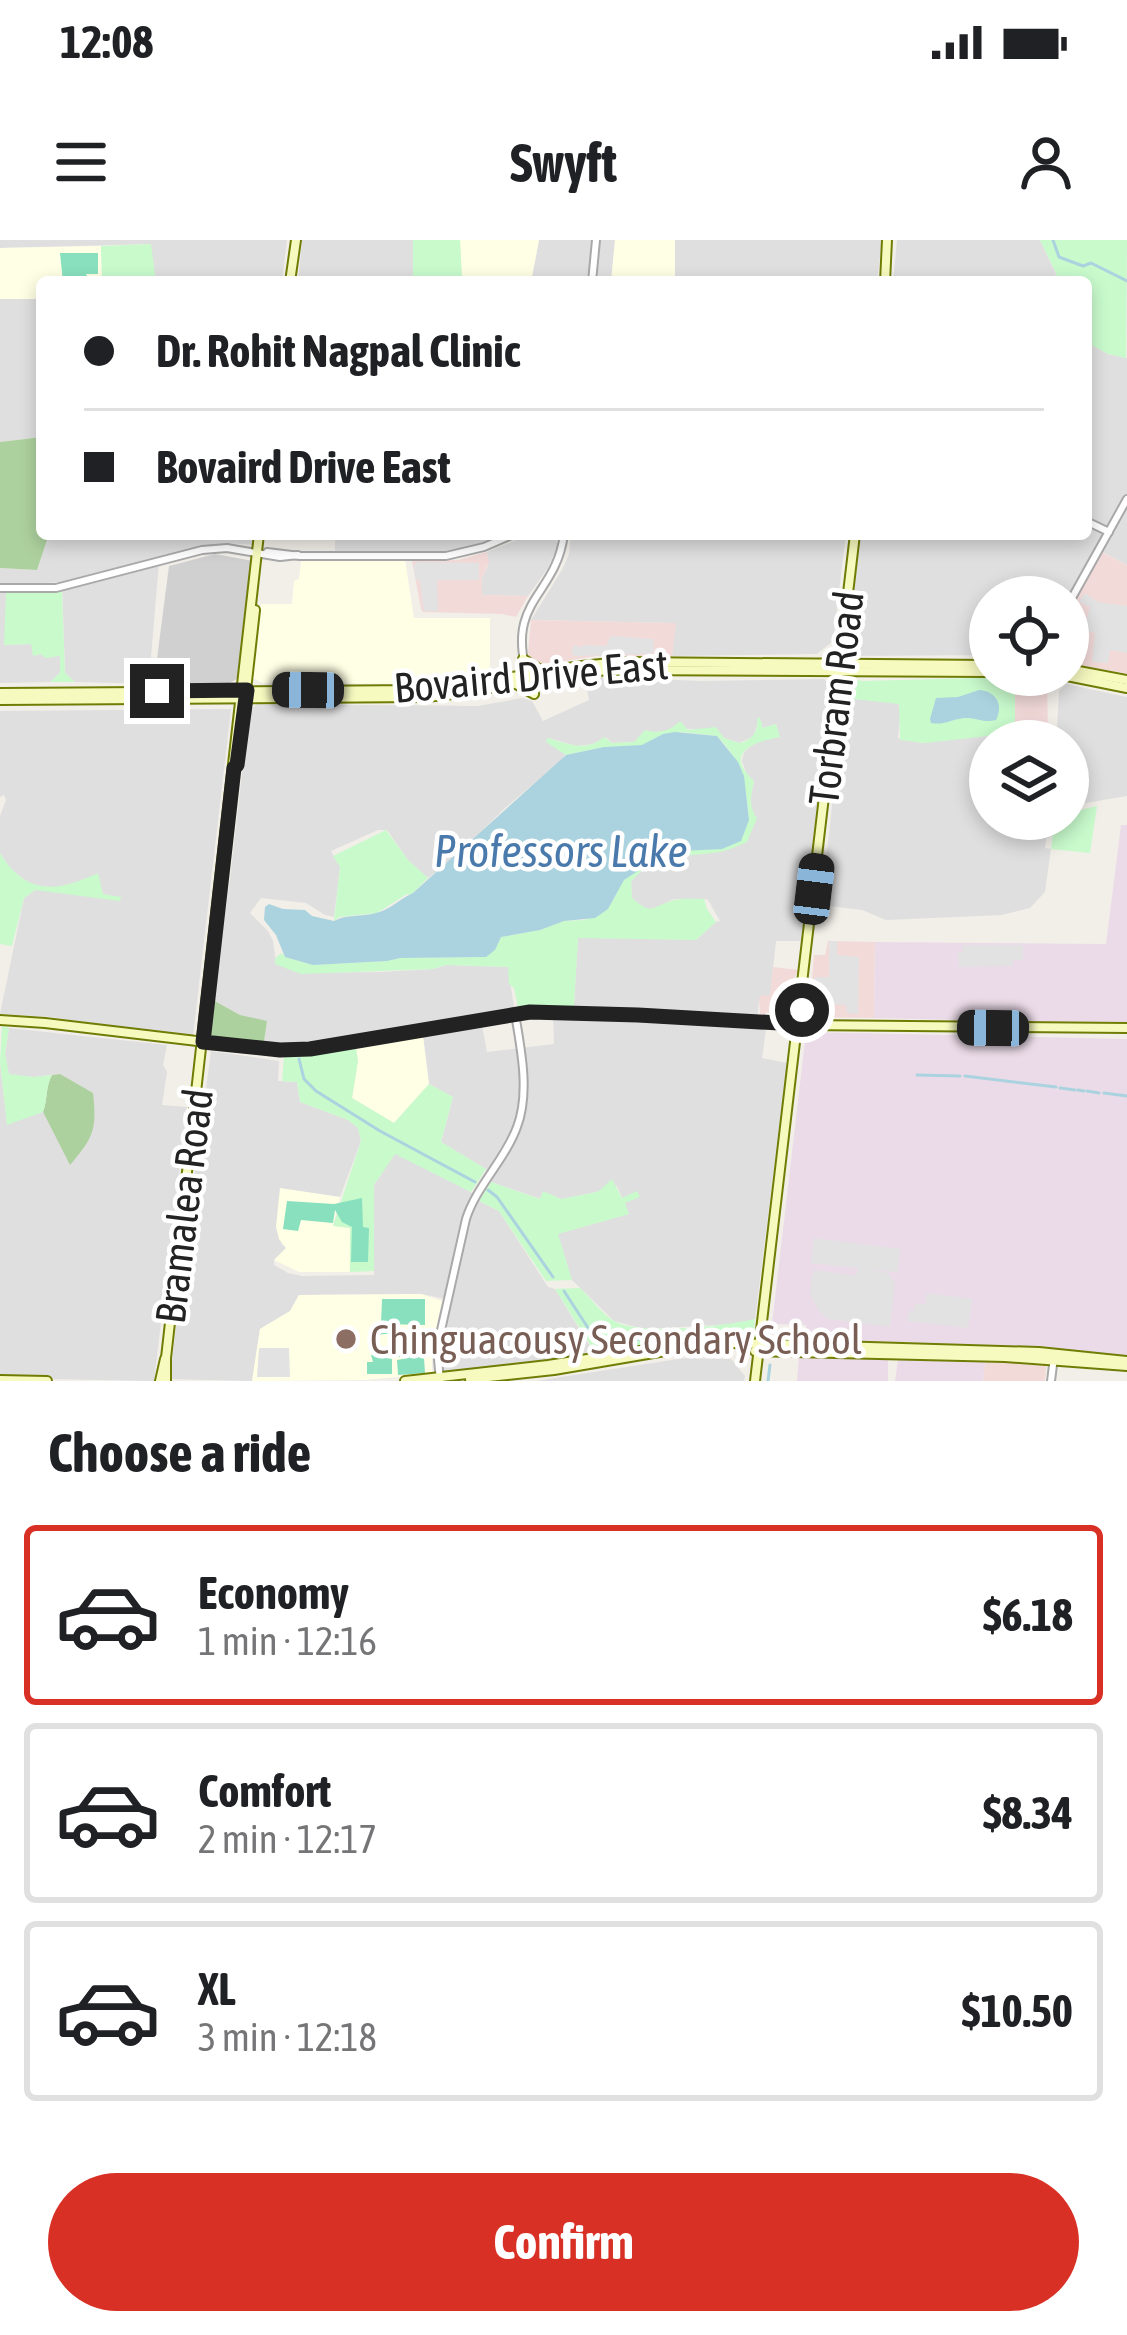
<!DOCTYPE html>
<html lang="en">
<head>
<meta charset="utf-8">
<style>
	body { margin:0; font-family:"Asap Condensed",sans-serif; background:#f6f6f6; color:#202124; height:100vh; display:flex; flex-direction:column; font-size:45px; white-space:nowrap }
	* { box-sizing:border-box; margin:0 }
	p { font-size:39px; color:#757577 }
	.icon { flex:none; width:66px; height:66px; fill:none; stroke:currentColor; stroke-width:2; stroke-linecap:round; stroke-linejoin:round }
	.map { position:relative; height:1141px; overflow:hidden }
	.details { display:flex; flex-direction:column; background:#fff; flex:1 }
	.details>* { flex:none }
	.hud { position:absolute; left:36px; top:36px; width:1056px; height:264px; border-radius:12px; box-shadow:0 6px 18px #0003; display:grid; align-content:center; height:264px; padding:0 48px; background:#fff }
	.fabs { position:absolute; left:969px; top:336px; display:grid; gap:24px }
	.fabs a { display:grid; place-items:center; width:120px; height:120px; border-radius:50%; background:#fff; box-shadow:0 6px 18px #0003; font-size:60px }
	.end { position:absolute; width:54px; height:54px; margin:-27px; border:15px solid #222; background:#fff; box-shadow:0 0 0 6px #fff }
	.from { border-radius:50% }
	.car { position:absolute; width:36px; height:72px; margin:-36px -18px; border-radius:15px; box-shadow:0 0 9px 3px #0007; background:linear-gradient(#222 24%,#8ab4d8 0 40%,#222 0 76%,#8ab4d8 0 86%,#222 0) }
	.hud b { display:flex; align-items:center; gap:42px; height:114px; font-size:45px }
	.hud b+b { border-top:3px solid #e0e0e0 }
	.hud i { width:30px; height:30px; background:#202124 }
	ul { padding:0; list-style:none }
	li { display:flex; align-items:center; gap:36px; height:180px; margin:0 24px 18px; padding:0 24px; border:6px solid #e0e0e0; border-radius:12px }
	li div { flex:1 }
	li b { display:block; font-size:45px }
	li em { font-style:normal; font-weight:700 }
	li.current { border-color:#d93025 }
	li>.icon { width:108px; height:108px; stroke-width:1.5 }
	h2 { padding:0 48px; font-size:54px; line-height:144px }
	.primary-button { display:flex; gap:24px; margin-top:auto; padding:24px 48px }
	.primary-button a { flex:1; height:138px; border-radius:72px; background:#d93025; color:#fff; font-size:48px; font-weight:700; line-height:138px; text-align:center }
	.status { display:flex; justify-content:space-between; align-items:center; height:84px; padding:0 60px; background:#fff; direction:ltr }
	.status svg { height:33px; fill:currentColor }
	header { display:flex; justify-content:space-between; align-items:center; height:156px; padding:0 48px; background:#fff; font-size:54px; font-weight:700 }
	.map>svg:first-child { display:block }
	.residential { fill:#e0dfdf; fill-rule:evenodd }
	.commercial { fill:#f2dad9 }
	.industrial { fill:#ebdbe8 }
	.education { fill:#ffffe5 }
	.religious { fill:#d0d0d0 }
	.forest { fill:#add19e }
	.park { fill:#c8facc }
	.pitch { fill:#88e0be; fill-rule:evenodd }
	.parking { fill:#e2e2e2 }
	.water { fill:#aad3df }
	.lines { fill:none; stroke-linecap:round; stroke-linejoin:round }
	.stream { stroke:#aad3df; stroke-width:3 }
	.tertiary-casing { stroke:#a9a9a9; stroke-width:10 }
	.secondary-casing { stroke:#707d05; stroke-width:12 }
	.tertiary { stroke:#fff; stroke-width:6 }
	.secondary { stroke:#f7fabf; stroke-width:8 }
	.route { stroke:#222; stroke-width:15 }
	.education-dot { fill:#8d6e63; stroke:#fff; stroke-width:4.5 }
	.labels { text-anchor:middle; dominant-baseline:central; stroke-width:9; stroke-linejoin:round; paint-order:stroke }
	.street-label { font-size:42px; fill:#222; stroke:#fff }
	.education-label { font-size:42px; fill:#785e54; stroke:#fff; text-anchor:start }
	.water-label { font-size:45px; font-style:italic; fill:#4a7aab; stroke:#fff }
</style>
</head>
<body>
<div class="status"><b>12:08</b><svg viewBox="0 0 49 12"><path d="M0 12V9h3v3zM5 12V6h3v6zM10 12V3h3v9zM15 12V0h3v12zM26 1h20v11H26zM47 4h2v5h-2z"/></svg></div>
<header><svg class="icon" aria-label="menu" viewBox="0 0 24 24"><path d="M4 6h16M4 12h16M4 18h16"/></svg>Swyft<svg class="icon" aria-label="person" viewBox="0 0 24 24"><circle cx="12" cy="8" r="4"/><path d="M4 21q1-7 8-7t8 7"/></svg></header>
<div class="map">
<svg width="1127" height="1141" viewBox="0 0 1127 1141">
	<rect width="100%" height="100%" fill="#f2efe9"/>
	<!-- residential -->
	<g class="residential">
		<path d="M0,0H287L282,42H156L150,4L0,8Z"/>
		<path d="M302,0H413L414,36L479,38V42H298Z"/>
		<path d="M539,0H615L611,42H531Z"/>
		<path d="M675,0H882L877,42H675Z"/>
		<path d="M897,0H1040L1057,36L1038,42H893Z"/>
		<path d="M0,59H42V197L0,202Z"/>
		<path d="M1086,102L1108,114L1127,118V325L1099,310L1077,348L1068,357H990V415L850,416L857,294H1086Z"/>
		<path d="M49,294H254L253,305L227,303L159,323L151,417L157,419L158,444L75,442L65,433L62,342L7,345L5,405L32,404L38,414L60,416V433L50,442L0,443V328L37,330Z"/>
		<path d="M335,294H514L463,313L335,315Z"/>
		<path d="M531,294H556L557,306L548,328L528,356L482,355V338L488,326L487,312Z"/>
		<path d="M571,294H846L833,401L817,414L672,416L675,383L531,380L563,328L569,314Z"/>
		<path d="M603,437L701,441L824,439L831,446L801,701H776L770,757L759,760L757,781L767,782L762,818L787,823L755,1079L736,1084L643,1089L614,1081L572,1040L557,994L628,974L624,963L638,952L622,958L617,946L592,953L561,959L549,954L541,959L491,942L486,929L441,902L453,857L429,844L423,796L418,791L310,809L263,808L267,782L240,775L213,760L230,639L249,471L257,464L478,466L522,458L532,461L543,481L589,460L585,438ZM758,483L763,488L776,484L779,497L755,502L744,512L742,521L747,535L754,541L750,559L753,583L747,602L719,612L681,614L637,634L631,642L632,658L644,668L653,670L674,659H704L708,660L720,681L716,682L696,700L578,697L574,765L553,772L554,804L487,812L481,780L515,774L508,727L446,725L433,729L380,732L301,733L276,723L273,701L268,691L250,673L261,658L306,663L325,675L334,677L340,627L331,611L378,590H387L408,620L428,638L450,622L505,568L562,520L565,514L547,502L549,498L576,506L595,504L607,498L612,503L634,502L675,488L707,490L716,488L724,498L739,503L753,497Z"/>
		<path d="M1066,444L1127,457V556L1068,566V501H990V579H1049L1045,608L1051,609L1045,652L1030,668L1002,675L886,680L862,670L821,665L844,458L897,463L901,468L898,498L921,503L1015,492L1057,490L1059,451Z"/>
		<path d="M231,469L193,796L125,789L52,777L0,774L24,658L35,650L31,644L11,630L0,613V576L6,560L4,555L0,557V471Z"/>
		<path d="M0,786V822L7,884L43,872L70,924L60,834L34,837L9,835L5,814L9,788L167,805L163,825L167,832L162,865L187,867L154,1141L0,1138Z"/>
		<path d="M211,811L279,821L278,841L297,842L300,862L348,880L358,888L361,901L340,957L280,949L281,1003L286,1008L274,1020V1025L288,1033L302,1036L374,1035V945L395,913L471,952L479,961L499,971L548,1047L555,1049L594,1113L439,1134L437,1108L446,1059L421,1054L299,1055L290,1071L260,1089L252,1141L170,1139L188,981Z"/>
		<path d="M685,1118L731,1119L745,1136L744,1141H535Z"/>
	</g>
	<!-- commercial -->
	<g class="commercial">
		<path d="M1098,310L1127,325V434L1068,423V379L1077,348Z"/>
		<path d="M487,312L489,323L482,338V355L528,356L516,377L502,374L423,372L421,369L412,321L458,320Z"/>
		<path d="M531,380L676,383L672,416H597L539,425L531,422L528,412Z"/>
		<path d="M1015,437L1044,440L1047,443L1048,490L1015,492Z"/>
		<path d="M828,701L875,702L874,778L809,777L814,715H825Z"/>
		<path d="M773,727L799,730L795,736L792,767L782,775L766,772L765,775H760L759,759L762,755L770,756Z"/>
		<path d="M985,1122L1043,1124L1046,1126L1045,1141H983Z"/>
	</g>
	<!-- industrial -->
	<g class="industrial">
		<path d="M1121,585H1127V784L874,778L875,702L1106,704Z"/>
		<path d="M806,792L1127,799V1117L900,1102L832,1105L804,1103L806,1085L772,1084Z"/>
		<path d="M799,1117L888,1119V1141H797Z"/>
		<path d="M898,1120L985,1122L983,1141H895Z"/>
	</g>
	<!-- education -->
	<g class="education">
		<path d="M460,0H539L531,42H479V38H462Z"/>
		<path d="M615,0H675V42H611Z"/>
		<path d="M101,6L102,42H42V59H0V8Z"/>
		<path d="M405,320L414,378H490V435L447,443L424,444L263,443L252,438L261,364H292L294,341L299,339L301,321Z"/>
		<path d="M423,796L429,844L394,883L352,858L358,821L356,808Z"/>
		<path d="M280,948L340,957L333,985L351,987L350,1032H299L274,1020L286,1008L279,999L276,987Z"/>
		<path d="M421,1054L442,1061L432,1105V1134L364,1140L252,1141L260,1089L290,1071L299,1055Z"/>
	</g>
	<!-- religious -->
	<path class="religious" d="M215,314L253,321L237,439L228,444H158L157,419L169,326Z"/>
	<!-- forest -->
	<g class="forest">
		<path d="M42,197V294H49L37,330L0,328V202Z"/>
		<path d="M213,760L240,775L267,781L264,802L213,797L209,794Z"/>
		<path d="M60,834L93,853C97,889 94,897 70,925L43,872C48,859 45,848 52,835Z"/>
	</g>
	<!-- park -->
	<g class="park">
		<path d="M413,0H460L462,38L413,36Z"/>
		<path d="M1040,0H1127L1126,118L1108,114L1086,102V42H1038L1057,35Z"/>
		<path d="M151,4L156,42H102L101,6Z"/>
		<path d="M62,352L65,433L75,442H50L60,433V416L45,418L41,414L33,416L31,404L4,405L6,353Z"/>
		<path d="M1015,437V493L925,503L900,500L899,464L844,458L848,443L854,439L862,441Z"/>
		<path d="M757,478H760L763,488L776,484L780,497C754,502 723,512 754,541C751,555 748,565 757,578L747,602C738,606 729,610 720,612C688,617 653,613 631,642L632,658C652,675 650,668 671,661C681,658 693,659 704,659L707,669L716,682L696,700L578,698L574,766L518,768L514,748L509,744L508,727L446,725L433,729L301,734L275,724L276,717L282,713L285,717L313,725L387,721L400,718L485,717L495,710L501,697L540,690L564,681L584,680L608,669L624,640L641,628L749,580C745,543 744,524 717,496L681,492L663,494L642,506L604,507L566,515L546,502L548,498C567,504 587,512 604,497L612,503L634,502L645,490C658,494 671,491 680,481L688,490L716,487L724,498L739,503C752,501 759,491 757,478Z"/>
		<path d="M1097,566L1090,613L1051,609L1055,579H1068V573Z"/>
		<path d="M386,590L408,620L428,638L411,655L407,654L377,673L339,677L334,681L340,627L333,616Z"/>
		<path d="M0,613C26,656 57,652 98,633L103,654L121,657L120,661L35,650L24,658L12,706L0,704Z"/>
		<path d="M2,786L9,788L5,814L9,834L34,837L52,835C45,848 48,859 43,872L7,885L0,822Z"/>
		<path d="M356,808L358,821L352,858L394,883L429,844L453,857L441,902L486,929L471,952L395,914L374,945V1031L350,1032V988L333,986L361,901L358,888L348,880L300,862L297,842L282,841L284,817Z"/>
		<path d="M612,939L622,958L637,951L640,957L625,963L629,974L558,994L572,1040L546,1041L499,971L479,961L491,942L540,959L543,951L561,959L592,953L599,951Z"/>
		<path d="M580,1048C591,1058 602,1074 614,1081C641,1096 725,1086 755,1079L753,1101L691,1098L596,1114L555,1049Z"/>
	</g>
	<!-- pitch -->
	<g class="pitch">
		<path d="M60,13H98V34H86L90,42H63Z"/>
		<path d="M362,958L363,987L369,988L368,1022H351L352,987L342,982L335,970L333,983L301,980L298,991L283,989L287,961L334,964Z"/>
		<path d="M382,1059H425V1085L381,1084Z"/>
		<path d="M370,1092L424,1094L429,1106L426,1112L418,1117L424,1118L425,1133L398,1135L397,1120L413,1117H380L392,1119V1134H367V1122H373L371,1115L376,1114L372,1106L376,1095ZM418,1094L423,1096L427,1104L419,1114L382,1115L374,1107L375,1099L382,1094Z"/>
	</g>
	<!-- parking -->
	<g class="parking">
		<path d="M417,322L479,323V340H437L438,371H424L420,341L415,338L414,325Z"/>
		<path d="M1085,353L1098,362L1127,366V413L1110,410L1108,423L1092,422L1095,393L1076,389V384L1085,385L1090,367L1079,362Z"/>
		<path d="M611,396L653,399L654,411L650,414L575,416L571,413L574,405L582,408V405L606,406Z"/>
		<path d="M829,701H837V715L859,717L858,774L847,773L846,765L823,764V750L820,754L812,751L815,737H829Z"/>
		<path d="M963,705H1023V720H1013V726L959,727L958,712H963Z"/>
		<path d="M814,998L900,1009L898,1032L869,1030L888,1033L895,1043L890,1087L827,1079L820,1072L810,1054L812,1035L815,1030L856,1036L858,1028L811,1023Z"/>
		<path d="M927,1053L972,1059L968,1088L907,1081L909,1071H914L915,1064H925Z"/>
		<path d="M259,1108H289L290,1137H257Z"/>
	</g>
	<!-- water -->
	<g class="water">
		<path d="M979,450C996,451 1004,465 996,480C984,483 980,479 968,478C955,477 945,486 931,483L930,479L936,458L958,457Z"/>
		<path d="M675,492L717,496L738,522L744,536L749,580L741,601L722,609L681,611L653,621L624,640L608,669L595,678L564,681L540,690L501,697L495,710L486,717L400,718L387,721L313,725L285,717L276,695L264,680L265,667L269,664L283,669L305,670L312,676L334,681C347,674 361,677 376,673C390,670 401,658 413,653L566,515L604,507L642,505L663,494Z"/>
	</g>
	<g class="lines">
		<!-- stream -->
		<g class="stream">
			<path d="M1053,0L1059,17L1083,26L1091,23L1127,41"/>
			<path d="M299,819L304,839L316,851L380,891L475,942"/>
			<path d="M917,835L960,836"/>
			<path d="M965,836L1056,847"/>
			<path d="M1060,848L1075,850"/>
			<path d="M1078,850L1084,851"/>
			<path d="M1087,851L1099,853"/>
			<path d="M1104,853L1127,856"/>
			<path d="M488,950L497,957L553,1037"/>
			<path d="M564,1051L594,1097L601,1102C648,1102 704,1083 749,1099"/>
			<path d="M768,1141L770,1125"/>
		</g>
		<defs>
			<g id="tertiary">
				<path d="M592,42L596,0"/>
				<path d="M1086,281L1109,292"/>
				<path d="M267,312L300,316H446L484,307L514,294"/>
				<path d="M0,348H56L202,310L227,308L280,317L298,315"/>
				<path d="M1068,365L1127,259"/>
				<path d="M527,434C506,359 556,357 564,294"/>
				<path d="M440,1141L437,1108L466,979C477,945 505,920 517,887C530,853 521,809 515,774"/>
				<path d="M1051,1141L1054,1117"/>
			</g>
			<g id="secondary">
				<path d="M290,42L296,0"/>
				<path d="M885,42L887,0"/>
				<path d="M523,419L542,431"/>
				<path d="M1068,429L1127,440"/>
				<path d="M1062,435L1127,448"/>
				<path d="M516,444L534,454"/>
				<path d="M0,453L417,450C488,445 556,425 627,422L990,425"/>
				<path d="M0,460L425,457C489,452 552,432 616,430L990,432"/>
				<path d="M238,522L255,370"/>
				<path d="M0,780L45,783L264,809L303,810L529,772L638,775L801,785L1127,788"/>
				<path d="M755,1111L1005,1117L1127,1126"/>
				<path d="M470,1139L554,1130L677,1109L711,1108"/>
				<path d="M0,1140L47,1141"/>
				<path d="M160,1141L165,1119"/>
				<path d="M166,1141V1118L259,294"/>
				<path d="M405,1141L548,1125L699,1102L1039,1112L1127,1121"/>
				<path d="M755,1141L855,294"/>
			</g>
		</defs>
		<!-- tertiary casing -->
		<use href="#tertiary" class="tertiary-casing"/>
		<!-- secondary casing -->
		<use href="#secondary" class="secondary-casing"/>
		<!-- tertiary -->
		<use href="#tertiary" class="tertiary"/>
		<!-- secondary -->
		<use href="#secondary" class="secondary"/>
	</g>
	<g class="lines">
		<!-- route -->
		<path class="route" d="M157,451L247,450L237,525L234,528L203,802L280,810L310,809L530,772L638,775L796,784L800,764L802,770"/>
	</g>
	<!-- markers -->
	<circle class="education-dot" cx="346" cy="1099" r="12"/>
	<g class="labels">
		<!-- street labels -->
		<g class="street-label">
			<text transform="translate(531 436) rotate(-5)">Bovaird Drive East</text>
			<text transform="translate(836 458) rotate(-83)">Torbram Road</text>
			<text transform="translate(184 966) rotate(-83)">Bramalea Road</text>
		</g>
		<!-- education labels -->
		<g class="education-label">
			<text x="370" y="1099">Chinguacousy Secondary School</text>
		</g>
		<!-- water labels -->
		<g class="water-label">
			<text x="561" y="611">Professors Lake</text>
		</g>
	</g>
</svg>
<div class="fabs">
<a><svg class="icon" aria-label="locate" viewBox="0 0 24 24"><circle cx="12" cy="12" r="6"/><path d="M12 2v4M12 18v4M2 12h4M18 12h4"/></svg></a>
<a><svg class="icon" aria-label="layers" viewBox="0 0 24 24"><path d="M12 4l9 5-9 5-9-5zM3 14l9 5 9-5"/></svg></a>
</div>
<i class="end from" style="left:802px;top:770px"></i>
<i class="end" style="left:157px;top:451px"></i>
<i class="car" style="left:308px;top:450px;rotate:271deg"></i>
<i class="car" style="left:814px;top:649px;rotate:7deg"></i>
<i class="car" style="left:993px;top:788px;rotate:271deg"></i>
<div class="hud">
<b><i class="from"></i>Dr. Rohit Nagpal Clinic</b>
<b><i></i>Bovaird Drive East</b>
</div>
</div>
<section class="details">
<h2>Choose a ride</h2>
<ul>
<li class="current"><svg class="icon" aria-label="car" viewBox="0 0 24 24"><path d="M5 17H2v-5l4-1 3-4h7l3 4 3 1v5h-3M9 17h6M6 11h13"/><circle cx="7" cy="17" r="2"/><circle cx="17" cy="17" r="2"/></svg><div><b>Economy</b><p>1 min · 12:16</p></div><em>$6.18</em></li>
<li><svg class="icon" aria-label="car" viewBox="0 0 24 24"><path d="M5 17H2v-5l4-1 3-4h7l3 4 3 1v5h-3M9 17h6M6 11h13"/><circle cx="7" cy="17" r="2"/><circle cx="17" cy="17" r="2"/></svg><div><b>Comfort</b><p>2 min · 12:17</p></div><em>$8.34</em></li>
<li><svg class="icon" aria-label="car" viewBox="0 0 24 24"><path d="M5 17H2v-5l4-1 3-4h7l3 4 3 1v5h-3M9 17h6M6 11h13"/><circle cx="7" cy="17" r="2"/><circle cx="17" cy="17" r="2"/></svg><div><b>XL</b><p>3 min · 12:18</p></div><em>$10.50</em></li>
</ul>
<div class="primary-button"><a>Confirm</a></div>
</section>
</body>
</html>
